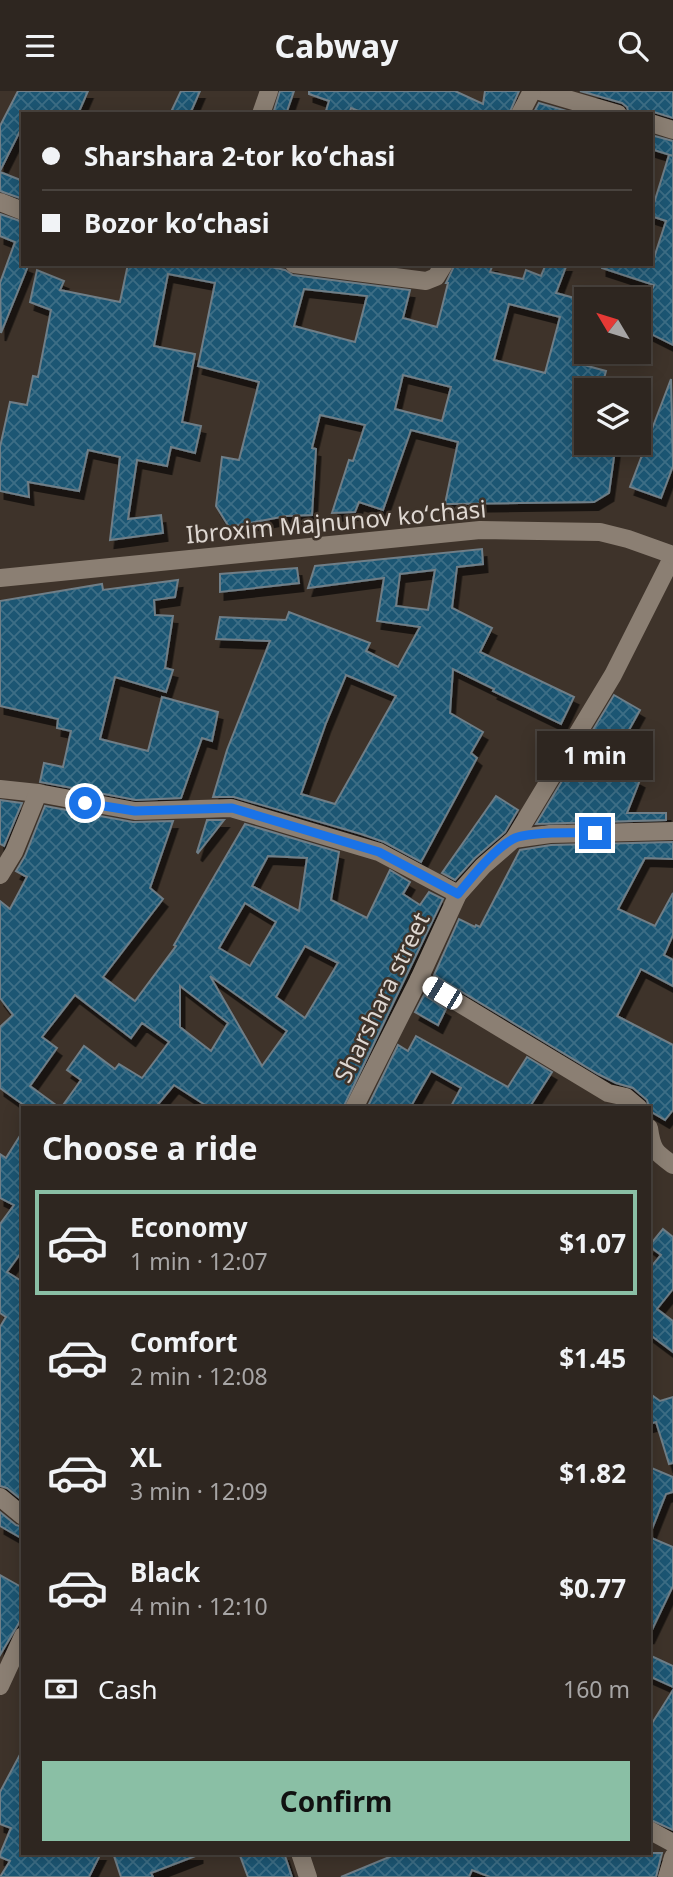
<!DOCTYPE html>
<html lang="en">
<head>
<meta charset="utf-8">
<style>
	body { margin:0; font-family:"Noto Sans",sans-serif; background:#3a322d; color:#f1f3f6; height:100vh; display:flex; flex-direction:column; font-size:26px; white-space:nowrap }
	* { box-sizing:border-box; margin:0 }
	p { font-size:23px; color:#a7a5a5 }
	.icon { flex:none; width:38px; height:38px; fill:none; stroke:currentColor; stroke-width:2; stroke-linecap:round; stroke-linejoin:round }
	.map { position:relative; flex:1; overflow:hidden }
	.side { position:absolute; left:21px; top:1015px; width:630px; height:749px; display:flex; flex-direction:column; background:#2e2620; border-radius:0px; box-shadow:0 4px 18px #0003,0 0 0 2px #49433e }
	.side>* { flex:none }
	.banner { position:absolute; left:21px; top:21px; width:632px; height:154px; border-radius:0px; box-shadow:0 4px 18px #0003,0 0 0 2px #49433e; display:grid; align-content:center; height:154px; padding:0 21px; background:#2e2620 }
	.needle { width:46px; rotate:308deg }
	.buttons { position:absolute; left:574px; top:196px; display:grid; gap:14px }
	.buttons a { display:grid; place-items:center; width:77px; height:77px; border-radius:0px; background:#2e2620; box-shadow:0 4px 18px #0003,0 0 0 2px #49433e; font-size:35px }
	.end { position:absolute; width:32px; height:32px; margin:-16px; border:9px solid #1a73e8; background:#fff; box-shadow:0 0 0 4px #fff }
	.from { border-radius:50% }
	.bubble { position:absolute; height:49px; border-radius:0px; background:#2e2620; box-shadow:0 4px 18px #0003,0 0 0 2px #49433e; font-size:23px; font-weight:700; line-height:49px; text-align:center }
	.car { position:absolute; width:21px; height:42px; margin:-21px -10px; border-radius:9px; box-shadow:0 0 5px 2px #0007; background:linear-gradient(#fff 24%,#345 0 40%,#fff 0 76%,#345 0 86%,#fff 0) }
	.banner b { display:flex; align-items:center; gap:24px; height:66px; font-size:26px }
	.banner b+b { border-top:2px solid #49433e }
	.banner i { width:18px; height:18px; background:#f1f3f6 }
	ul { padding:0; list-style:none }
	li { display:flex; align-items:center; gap:21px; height:105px; margin:0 14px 10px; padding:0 7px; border:4px solid transparent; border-radius:0px }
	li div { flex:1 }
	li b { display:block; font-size:26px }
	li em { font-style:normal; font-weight:700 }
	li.current { border-color:#8abfa5 }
	li>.icon { width:63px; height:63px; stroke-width:1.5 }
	h2 { padding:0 21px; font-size:32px; line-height:84px }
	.pay { display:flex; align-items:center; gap:18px; height:77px; padding:0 21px; font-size:26px }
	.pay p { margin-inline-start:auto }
	.cta { display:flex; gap:14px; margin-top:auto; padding:14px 21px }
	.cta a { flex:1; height:80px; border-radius:0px; background:#8abfa5; color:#111; font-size:28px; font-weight:700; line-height:80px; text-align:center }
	header { display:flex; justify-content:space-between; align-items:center; height:91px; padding:0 21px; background:#2e2620; font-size:32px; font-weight:700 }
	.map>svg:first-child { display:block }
	.building { fill:url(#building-cross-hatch); stroke:#6f7e87; stroke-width:2; fill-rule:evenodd; filter:url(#shadow) }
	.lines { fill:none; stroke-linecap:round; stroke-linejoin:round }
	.minor { stroke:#8b7f73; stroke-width:18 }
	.tertiary { stroke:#8b7f73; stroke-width:18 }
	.route { stroke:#1a73e8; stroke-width:9 }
	.labels { text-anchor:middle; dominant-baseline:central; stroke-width:5; stroke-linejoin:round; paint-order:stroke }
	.street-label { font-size:24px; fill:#ded7d1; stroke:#3e332a }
</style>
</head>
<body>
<header><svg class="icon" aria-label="menu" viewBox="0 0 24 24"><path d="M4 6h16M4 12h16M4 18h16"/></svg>Cabway<svg class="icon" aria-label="search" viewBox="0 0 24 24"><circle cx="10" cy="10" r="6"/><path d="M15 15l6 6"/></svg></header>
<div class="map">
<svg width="673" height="1786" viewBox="0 0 673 1786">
	<defs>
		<pattern id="building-cross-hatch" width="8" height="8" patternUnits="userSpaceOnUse" patternTransform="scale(1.75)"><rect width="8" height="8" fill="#1c5673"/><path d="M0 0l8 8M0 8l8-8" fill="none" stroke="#3d6e86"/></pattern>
		<filter id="shadow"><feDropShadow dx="4.5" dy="8" stdDeviation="0" flood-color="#0009"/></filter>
	</defs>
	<rect width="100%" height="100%" fill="#3e332a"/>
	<!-- building -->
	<g class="building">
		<path d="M18,0H88L78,23H23V34L0,80V35Z"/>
		<path d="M181,0H200L190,23H170Z"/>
		<path d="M280,0H294L286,23H273Z"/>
		<path d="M309,0H455L483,13L485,0H519L509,23H367L351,17L349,23H325L329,10L309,3Z"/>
		<path d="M580,0H673V27L654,21L629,23L627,16L622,12Z"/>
		<path d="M539,12L577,23H533Z"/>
		<path d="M651,44L673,50V65L651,58Z"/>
		<path d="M669,64L673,65V254L639,237V226L654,194L602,177V173H652L666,130L651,125V122Z"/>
		<path d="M0,81L23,90V108L0,100Z"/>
		<path d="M0,123L23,131V173L28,175L1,242L0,192L15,151L0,145Z"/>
		<path d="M128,173H258L285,179L293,184L410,199L403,227L437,236L448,192H446L455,173H493L490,181L523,188L526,179L541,185L546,173H567L556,202L586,210V238L582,237L573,271L606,280L601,299H586V310L577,347L586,348V352H616L609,402L594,411L445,413L458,351L411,339L383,419L359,411L355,421L332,422L349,369L353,370L365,334L320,324L312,357L316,358L312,424L286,425L229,436L216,415L222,366L239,369L259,291L198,275L215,192L168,183L154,255L195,263L182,331L201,335L195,362L171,356L167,375L137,369L128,428L161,424L163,442L110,449L120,366L88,359L79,400L28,391L29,406L0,400V356L10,311L27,314L33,285L38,286L51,219L30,211L37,179L64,190L60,199L120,211ZM304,198L367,205L355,251L294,235ZM509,213L560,226L545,282L494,269ZM403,284L451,296L442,330L395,318Z"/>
		<path d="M671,288L673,375L661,407L630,396Z"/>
		<path d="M482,458L483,473L457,476L452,517L492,537L480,561L574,606L561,633L493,600L494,598L453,578L450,622L483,641L471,662L477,667L421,771L384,751L361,743L234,706H213L227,659L270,550L216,548L220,526L286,529L289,521L370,552L366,560L398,576L420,536L377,530L384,487L308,497L315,475ZM435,479L428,519L396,515L400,483ZM346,584L396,605L335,713L301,703L326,632Z"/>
		<path d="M297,477L299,492L220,501V483Z"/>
		<path d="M178,489L175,506L154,509L155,524L173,525L165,577L173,579L166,601L115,586L100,648L148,660L162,606L218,621L212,650L202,647L181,707L136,709L40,691L44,672L63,676L71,640L57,637L58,628L0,615V510L102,493L103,499Z"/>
		<path d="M614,604L640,619L610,673L640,689L627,722H666V729L536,733Z"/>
		<path d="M496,705L518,719L505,741L475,767L455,789L442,782Z"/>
		<path d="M0,709L22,712L4,755L0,753Z"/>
		<path d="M45,715L133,731L173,730L150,797L163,808L103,886L135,910L176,855L174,854L245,733L339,761L331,809L367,827L390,779L410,791L403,803L420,814L429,801L443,808L343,1017H210L174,994L155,1017H61L81,989L67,979L84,955L115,978L119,973L142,987L169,951L142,932L131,947L75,904L42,946L57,957L30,995L60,1017H28L0,997V936L13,924L0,907V810L10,818L27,786L16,780L25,765ZM268,765L307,767L299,820L252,795ZM245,812L276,831L250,875L219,857ZM305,855L338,872L305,927L276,906ZM210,885L287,940L262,975L243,942ZM180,895L228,932L211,960L180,936Z"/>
		<path d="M207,729H224L198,762L197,761Z"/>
		<path d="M673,751V768L645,767L618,818L655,835L673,802V844L664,864L673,869V895L641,878L617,925L673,954V1019L665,1029L650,1020L647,1009L633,997L616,992L598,983L434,884L459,828L475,836L476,834L480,836L520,759L551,754Z"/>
		<path d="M424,904L446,918L438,934L415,921Z"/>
		<path d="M416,945L508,996L527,966L552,981L529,1017H450L461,997L431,980L410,1017H367L398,954L408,960Z"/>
		<path d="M23,1040V1159L7,1181L23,1191V1410L7,1397L0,1395V1236L6,1226L0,1222V1133L14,1114L0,1107V1063L6,1067Z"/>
		<path d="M663,1138L673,1146V1198L657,1218L673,1230V1261L649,1243V1178L661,1164L649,1155Z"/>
		<path d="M649,1302L660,1310L673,1306V1372L669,1373L656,1331L649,1333Z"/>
		<path d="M649,1376L673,1386V1401L666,1403L650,1443Z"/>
		<path d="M0,1421L16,1434L23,1436V1448L0,1435Z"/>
		<path d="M649,1446L673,1456V1495L649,1545Z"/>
		<path d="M0,1484L23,1497V1525L0,1564Z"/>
		<path d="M649,1564L673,1575V1596L649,1585Z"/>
		<path d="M673,1599V1739L649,1728V1637Z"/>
		<path d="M23,1658V1762H101L89,1786H0L10,1770L0,1766V1763L11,1737L0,1733V1701Z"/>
		<path d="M113,1762H198V1764L151,1782L153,1786H121Z"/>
		<path d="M239,1762H284L292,1786H248Z"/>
		<path d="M399,1762H662L656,1786H490L472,1779L469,1786H341Z"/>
	</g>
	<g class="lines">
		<!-- minor -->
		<g class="minor">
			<path d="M540,0L618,23"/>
			<path d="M261,23L269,0"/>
			<path d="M520,23L532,0"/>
			<path d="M651,32L673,39"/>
			<path d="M0,111L23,120"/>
			<path d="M294,173L426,190L436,186L444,173"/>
			<path d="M0,698L38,702"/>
			<path d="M514,748L550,743L673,740"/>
			<path d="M0,784L14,761L38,702L135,720L231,717L379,761L458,803"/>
			<path d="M419,888L608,1002L626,1006L639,1017"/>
			<path d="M354,1017L419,888L458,803L483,775L514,748L613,584L673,465"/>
			<path d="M649,1037C652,1059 655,1061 673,1074"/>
			<path d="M0,1406L23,1425"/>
			<path d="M0,1595L23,1545"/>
			<path d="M649,1739L673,1752"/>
			<path d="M300,1762L308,1786"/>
			<path d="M667,1786L673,1766"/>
		</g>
		<!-- tertiary -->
		<path class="tertiary" d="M0,487L480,439L600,441L628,448L673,464"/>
	</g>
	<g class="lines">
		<!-- route -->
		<path class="route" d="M85,712L135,720L232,717L379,761L458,803C472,786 493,759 513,748C528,740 576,742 595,742"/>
	</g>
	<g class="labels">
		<!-- street labels -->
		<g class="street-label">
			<text transform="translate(336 430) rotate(-5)">Ibroxim Majnunov koʻchasi</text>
			<text transform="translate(381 906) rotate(-64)">Sharshara street</text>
		</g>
	</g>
</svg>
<div class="buttons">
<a><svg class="needle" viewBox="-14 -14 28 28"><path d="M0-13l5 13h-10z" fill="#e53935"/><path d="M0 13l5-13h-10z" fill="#a7a5a5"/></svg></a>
<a><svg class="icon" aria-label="layers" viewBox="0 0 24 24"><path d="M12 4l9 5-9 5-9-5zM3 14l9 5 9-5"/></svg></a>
</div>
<i class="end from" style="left:85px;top:712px"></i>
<i class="end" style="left:595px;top:742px"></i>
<div class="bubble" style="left:537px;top:640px;width:116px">1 min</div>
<i class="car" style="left:442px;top:902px;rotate:301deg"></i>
<div class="banner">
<b><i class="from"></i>Sharshara 2-tor koʻchasi</b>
<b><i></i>Bozor koʻchasi</b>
</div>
<section class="side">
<h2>Choose a ride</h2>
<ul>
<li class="current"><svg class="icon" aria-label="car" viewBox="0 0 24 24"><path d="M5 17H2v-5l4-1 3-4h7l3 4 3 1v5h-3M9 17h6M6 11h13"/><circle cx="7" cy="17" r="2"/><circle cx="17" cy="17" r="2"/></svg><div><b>Economy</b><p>1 min · 12:07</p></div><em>$1.07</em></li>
<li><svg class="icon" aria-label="car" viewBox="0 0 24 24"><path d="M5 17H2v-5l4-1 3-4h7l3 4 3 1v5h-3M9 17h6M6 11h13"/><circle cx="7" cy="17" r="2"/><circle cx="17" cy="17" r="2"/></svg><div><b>Comfort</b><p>2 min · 12:08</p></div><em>$1.45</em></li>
<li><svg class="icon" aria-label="car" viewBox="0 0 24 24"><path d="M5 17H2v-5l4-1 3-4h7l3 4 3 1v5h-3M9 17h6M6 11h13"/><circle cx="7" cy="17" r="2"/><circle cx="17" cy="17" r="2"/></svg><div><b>XL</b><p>3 min · 12:09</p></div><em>$1.82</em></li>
<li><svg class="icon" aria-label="car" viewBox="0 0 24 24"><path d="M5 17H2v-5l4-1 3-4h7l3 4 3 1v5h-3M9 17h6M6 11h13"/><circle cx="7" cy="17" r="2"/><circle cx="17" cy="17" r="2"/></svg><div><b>Black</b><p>4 min · 12:10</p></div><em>$0.77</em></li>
</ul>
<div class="pay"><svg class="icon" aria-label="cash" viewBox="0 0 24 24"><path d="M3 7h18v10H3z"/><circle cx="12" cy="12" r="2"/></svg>Cash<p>160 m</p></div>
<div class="cta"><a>Confirm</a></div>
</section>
</div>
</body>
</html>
